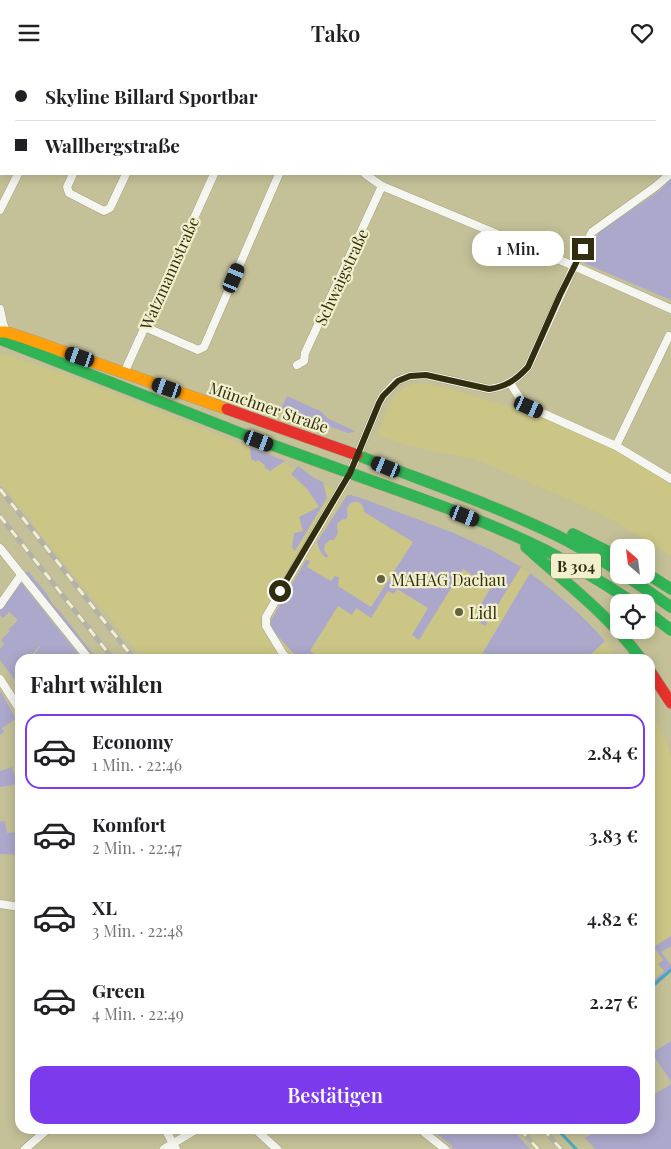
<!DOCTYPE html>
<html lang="de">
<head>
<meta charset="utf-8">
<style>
	body { margin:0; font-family:"Playfair Display",serif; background:#f2f2f2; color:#202124; height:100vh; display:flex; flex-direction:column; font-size:19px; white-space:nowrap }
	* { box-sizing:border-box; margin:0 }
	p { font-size:16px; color:#757577 }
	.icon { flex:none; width:28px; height:28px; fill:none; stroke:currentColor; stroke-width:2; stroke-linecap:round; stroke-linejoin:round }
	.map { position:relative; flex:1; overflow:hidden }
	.sheet { position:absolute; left:15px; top:589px; width:640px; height:480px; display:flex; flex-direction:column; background:#fff; border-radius:15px; box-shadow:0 2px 12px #0003 }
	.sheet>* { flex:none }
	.hud { position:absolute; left:0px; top:0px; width:671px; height:110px; box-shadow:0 2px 12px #0003; display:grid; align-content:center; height:110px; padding:0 15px; background:#fff }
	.needle { width:32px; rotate:332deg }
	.fabs { position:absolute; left:610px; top:474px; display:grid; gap:10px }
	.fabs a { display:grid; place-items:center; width:45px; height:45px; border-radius:10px; background:#fff; box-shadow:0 2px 12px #0003; font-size:25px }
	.end { position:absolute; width:22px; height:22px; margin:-11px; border:6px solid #312e0f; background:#fff; box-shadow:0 0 0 2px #fff }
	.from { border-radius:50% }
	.bubble { position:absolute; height:35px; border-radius:15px; background:#fff; box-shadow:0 2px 12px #0003; font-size:16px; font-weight:600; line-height:35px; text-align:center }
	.car { position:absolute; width:15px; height:30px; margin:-15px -8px; border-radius:6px; box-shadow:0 0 4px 1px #0007; background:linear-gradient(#222 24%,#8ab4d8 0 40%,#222 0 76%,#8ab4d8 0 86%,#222 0) }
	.hud b { display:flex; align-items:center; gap:18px; height:48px; font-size:19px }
	.hud b+b { border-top:1px solid #e0e0e0 }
	.hud i { width:12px; height:12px; background:#202124 }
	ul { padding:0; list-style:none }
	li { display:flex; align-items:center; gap:15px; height:75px; margin:0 10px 8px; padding:0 5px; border:2px solid transparent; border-radius:15px }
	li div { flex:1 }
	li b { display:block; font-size:19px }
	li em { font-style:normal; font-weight:600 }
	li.on { border-color:#7c3aed }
	li>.icon { width:45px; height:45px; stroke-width:1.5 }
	h2 { padding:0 15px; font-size:22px; line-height:60px }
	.action { display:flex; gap:10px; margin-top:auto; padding:10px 15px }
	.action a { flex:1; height:58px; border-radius:15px; background:#7c3aed; color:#fff; font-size:20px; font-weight:600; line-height:58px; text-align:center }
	header { display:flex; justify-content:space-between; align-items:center; height:65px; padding:0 15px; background:#fff; font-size:22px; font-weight:600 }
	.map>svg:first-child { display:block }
	.built { fill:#cbc686 }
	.green { fill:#aca8cb }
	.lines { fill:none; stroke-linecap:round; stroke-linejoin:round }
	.stream { stroke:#4ca9b9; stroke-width:3 }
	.street-casing { stroke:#a3a181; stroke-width:9 }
	.fast-casing { stroke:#a3a181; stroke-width:12 }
	.slow-casing { stroke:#a3a181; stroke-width:12 }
	.jam-casing { stroke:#a3a181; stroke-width:12 }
	.street { stroke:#f6f6f0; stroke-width:8 }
	.fast { stroke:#30b455; stroke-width:11 }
	.slow { stroke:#ff9f0a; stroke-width:11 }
	.jam { stroke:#e5322d; stroke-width:11 }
	.rail-casing { stroke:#b3b2a7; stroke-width:5 }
	.rail { stroke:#f2f0cc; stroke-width:3; stroke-dasharray:9; stroke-linecap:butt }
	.route { stroke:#312e0f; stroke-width:6 }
	.poi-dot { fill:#64613f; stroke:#f2f0cc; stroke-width:2 }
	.labels { text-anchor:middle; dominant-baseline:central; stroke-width:4.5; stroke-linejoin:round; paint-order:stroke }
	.shield { fill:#f2f0cc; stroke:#6b6848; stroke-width:1 }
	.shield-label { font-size:15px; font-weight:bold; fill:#312e0f }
	.street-label { font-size:16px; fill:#312e0f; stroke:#f2f0cc }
	.poi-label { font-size:16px; fill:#312e0f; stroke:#f2f0cc; text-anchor:start }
</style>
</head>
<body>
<header><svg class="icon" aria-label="menu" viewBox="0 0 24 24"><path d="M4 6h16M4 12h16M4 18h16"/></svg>Tako<svg class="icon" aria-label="heart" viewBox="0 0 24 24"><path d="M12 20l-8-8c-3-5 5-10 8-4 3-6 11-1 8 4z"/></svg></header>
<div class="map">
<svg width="671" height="1084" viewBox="0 0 671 1084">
	<rect width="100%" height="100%" fill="#c4c198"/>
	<!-- built -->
	<g class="built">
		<path d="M0,288L22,295L83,316L263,388L329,422L403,448L454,468L491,485L530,508L479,594H142L137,587L133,580L124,571L106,547L99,540L76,513L33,459L34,456L30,451L25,449L0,416Z"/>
		<path d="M413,319H426L449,324L567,359L671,414V491L618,458L591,444L475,394L413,382L377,370L390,339L396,330L404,323Z"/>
		<path d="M605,576L618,594H586Z"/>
		<path d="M650,645L659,661L671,691V881L661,887L671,900V907L650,926Z"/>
	</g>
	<!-- green -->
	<g class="green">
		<path d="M671,114V235L584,198L599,167L659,126Z"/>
		<path d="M287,331L322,347L327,353L355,366L353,367L348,368L281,344Z"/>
		<path d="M250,382L285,396L270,406L264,402L265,400L258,395L256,397L251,394Z"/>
		<path d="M298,401L314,413L323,417L327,433L295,486L292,483L294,468L303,466L299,452L319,442L308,425L291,409Z"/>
		<path d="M347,430H351L364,434L454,468L491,485L521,502L485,561L480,558L485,549L478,544L491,522L463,504L419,575L412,570L428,543L397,524L394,529L388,526L371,553L356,543L352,550L338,541L310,586L321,594H301L297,592L273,566L271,561V555L306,495H308L310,496L307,502L331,516L335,511L339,512L338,521L371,542L413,477L364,447C363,431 343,435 348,451L346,454C337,455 336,460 338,468L334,475H330L325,479L324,485L328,491L327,493C321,490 319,484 317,477Z"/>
		<path d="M28,506L47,529L53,540L58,544L97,594H92L25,508Z"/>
		<path d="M530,508C557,528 582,550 605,576L586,594H493L481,591Z"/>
		<path d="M20,516L82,594H33L32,593L40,582L39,581L29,594H20V606L14,614L0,595V582L1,583L4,579L1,575L10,566L8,565L18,555L9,547L3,553L0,550V545Z"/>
		<path d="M1,627L16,654L2,663L4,667L0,670V628Z"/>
		<path d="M12,702L14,710L20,708V719L0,722V706Z"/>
		<path d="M5,756L7,768L19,767L20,790L0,789V757Z"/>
		<path d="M671,871V881L661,887L671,900V907L650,926V919L664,906L658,899L663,895L654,882Z"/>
		<path d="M671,976V1017L652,988Z"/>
		<path d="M671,1019V1084H595L585,1073L600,1064H650V1032Z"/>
		<path d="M431,1064H512L530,1084H453L452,1081Z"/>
	</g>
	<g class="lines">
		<!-- stream -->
		<g class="stream">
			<path d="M650,923L671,905"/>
			<path d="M557,1064L576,1084"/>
		</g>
		<defs>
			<g id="street">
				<path d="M110,0L113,1"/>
				<path d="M71,1V0"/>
				<path d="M327,1L329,0"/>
				<path d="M73,109L67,122L69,128L104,146L110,143L126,109"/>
				<path d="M365,109L382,121L574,201L671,244"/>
				<path d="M0,145L18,109"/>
				<path d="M0,244L3,258L6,267"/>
				<path d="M145,262L198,285L204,282L279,109"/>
				<path d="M297,300L304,296L305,288L382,121"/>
				<path d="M124,308L214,109"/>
				<path d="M510,318L523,338L529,342L616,381L671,414"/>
				<path d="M616,381L669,271"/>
				<path d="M0,483L89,594"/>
				<path d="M0,540L21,510"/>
				<path d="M289,594L283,589L266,561V552L350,408L379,338L383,331L397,316L410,311L426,310L489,324C506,322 517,314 528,302L574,201L592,167L655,122L670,109"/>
				<path d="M0,614L20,645"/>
				<path d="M0,839L20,842"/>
				<path d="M165,1064L176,1084"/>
				<path d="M255,1064L277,1084"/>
				<path d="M420,1064L445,1084"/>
				<path d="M25,1084L48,1064"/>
				<path d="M164,1084L197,1064"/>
			</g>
			<g id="fast">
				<path d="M0,274L245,370L350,408"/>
				<path d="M357,390C423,416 492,439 556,470C578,481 598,493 619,506"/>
				<path d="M350,408C416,432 483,454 545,485C576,501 605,519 634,538"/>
				<path d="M573,469L619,492"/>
				<path d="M526,482C566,518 609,550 641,594"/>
				<path d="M646,508L671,524"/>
				<path d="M625,510L671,542"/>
				<path d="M646,546L671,565"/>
			</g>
			<path id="slow" d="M0,267H6L25,273L227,344"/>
			<g id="jam">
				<path d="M227,344L357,390"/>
				<path d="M650,606L671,638"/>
			</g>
		</defs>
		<!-- street casing -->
		<use href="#street" class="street-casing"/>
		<!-- fast casing -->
		<use href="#fast" class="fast-casing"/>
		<!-- slow casing -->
		<use href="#slow" class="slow-casing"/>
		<!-- jam casing -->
		<use href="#jam" class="jam-casing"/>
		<!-- street -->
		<use href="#street" class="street"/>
		<!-- fast -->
		<use href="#fast" class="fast"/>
		<!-- slow -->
		<use href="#slow" class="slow"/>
		<!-- jam -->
		<use href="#jam" class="jam"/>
		<defs>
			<g id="rail">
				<path d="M0,424L134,594"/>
				<path d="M0,451L113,594"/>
				<path d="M520,1064L538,1084"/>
				<path d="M543,1064L561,1084"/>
			</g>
		</defs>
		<!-- rail casing -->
		<use href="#rail" class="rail-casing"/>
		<!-- rail -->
		<use href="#rail" class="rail"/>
	</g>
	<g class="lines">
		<!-- route -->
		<path class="route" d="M280,526L350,408L379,338L383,331L398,316L410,311L426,310L489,324C506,322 517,314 528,302L560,230L583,184"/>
	</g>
	<!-- markers -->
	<g class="poi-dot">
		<circle cx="381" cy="514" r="5"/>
		<circle cx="459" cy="547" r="5"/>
	</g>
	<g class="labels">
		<!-- shield labels -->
		<rect class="shield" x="551" y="488.5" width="50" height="25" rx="4"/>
		<g class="shield-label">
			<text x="576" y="501">B 304</text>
		</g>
		<!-- street labels -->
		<g class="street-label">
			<text transform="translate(169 208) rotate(-66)">Watzmannstraße</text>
			<text transform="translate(341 212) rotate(-65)">Schwaigstraße</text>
			<text transform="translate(269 342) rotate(19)">Münchner Straße</text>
		</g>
		<!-- poi labels -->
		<g class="poi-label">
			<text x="391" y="514">MAHAG Dachau</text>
			<text x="469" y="547">Lidl</text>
		</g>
	</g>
</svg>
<div class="fabs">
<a><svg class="needle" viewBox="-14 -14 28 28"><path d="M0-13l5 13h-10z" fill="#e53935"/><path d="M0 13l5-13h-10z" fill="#757577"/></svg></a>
<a><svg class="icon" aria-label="locate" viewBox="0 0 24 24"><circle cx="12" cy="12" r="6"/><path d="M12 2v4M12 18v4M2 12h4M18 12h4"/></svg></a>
</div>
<i class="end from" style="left:280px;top:526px"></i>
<i class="end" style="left:583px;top:184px"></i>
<div class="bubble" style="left:472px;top:166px;width:92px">1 Min.</div>
<i class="car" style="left:234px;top:213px;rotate:23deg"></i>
<i class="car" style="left:80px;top:292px;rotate:289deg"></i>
<i class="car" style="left:167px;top:323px;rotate:289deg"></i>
<i class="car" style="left:529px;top:342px;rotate:114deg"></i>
<i class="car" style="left:259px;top:376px;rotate:111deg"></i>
<i class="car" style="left:386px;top:402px;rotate:292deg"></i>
<i class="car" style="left:465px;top:451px;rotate:111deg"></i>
<div class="hud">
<b><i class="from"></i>Skyline Billard Sportbar</b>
<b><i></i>Wallbergstraße</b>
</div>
<section class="sheet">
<h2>Fahrt wählen</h2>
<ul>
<li class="on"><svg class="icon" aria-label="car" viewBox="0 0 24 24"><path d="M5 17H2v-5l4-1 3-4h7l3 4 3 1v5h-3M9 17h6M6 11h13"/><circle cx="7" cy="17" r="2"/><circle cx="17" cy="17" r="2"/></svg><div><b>Economy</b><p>1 Min. · 22:46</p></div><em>2.84 €</em></li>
<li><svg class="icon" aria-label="car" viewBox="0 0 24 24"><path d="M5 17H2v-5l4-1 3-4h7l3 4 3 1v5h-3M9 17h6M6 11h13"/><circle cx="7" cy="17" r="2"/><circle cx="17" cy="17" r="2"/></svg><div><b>Komfort</b><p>2 Min. · 22:47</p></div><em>3.83 €</em></li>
<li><svg class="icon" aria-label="car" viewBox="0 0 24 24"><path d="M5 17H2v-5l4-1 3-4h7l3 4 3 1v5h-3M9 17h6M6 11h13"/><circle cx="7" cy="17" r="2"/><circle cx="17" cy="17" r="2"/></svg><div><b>XL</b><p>3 Min. · 22:48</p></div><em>4.82 €</em></li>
<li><svg class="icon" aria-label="car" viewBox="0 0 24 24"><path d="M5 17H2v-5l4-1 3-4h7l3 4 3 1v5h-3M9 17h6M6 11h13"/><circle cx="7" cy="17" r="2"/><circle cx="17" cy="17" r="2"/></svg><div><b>Green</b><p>4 Min. · 22:49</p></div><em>2.27 €</em></li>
</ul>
<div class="action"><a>Bestätigen</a></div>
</section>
</div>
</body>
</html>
